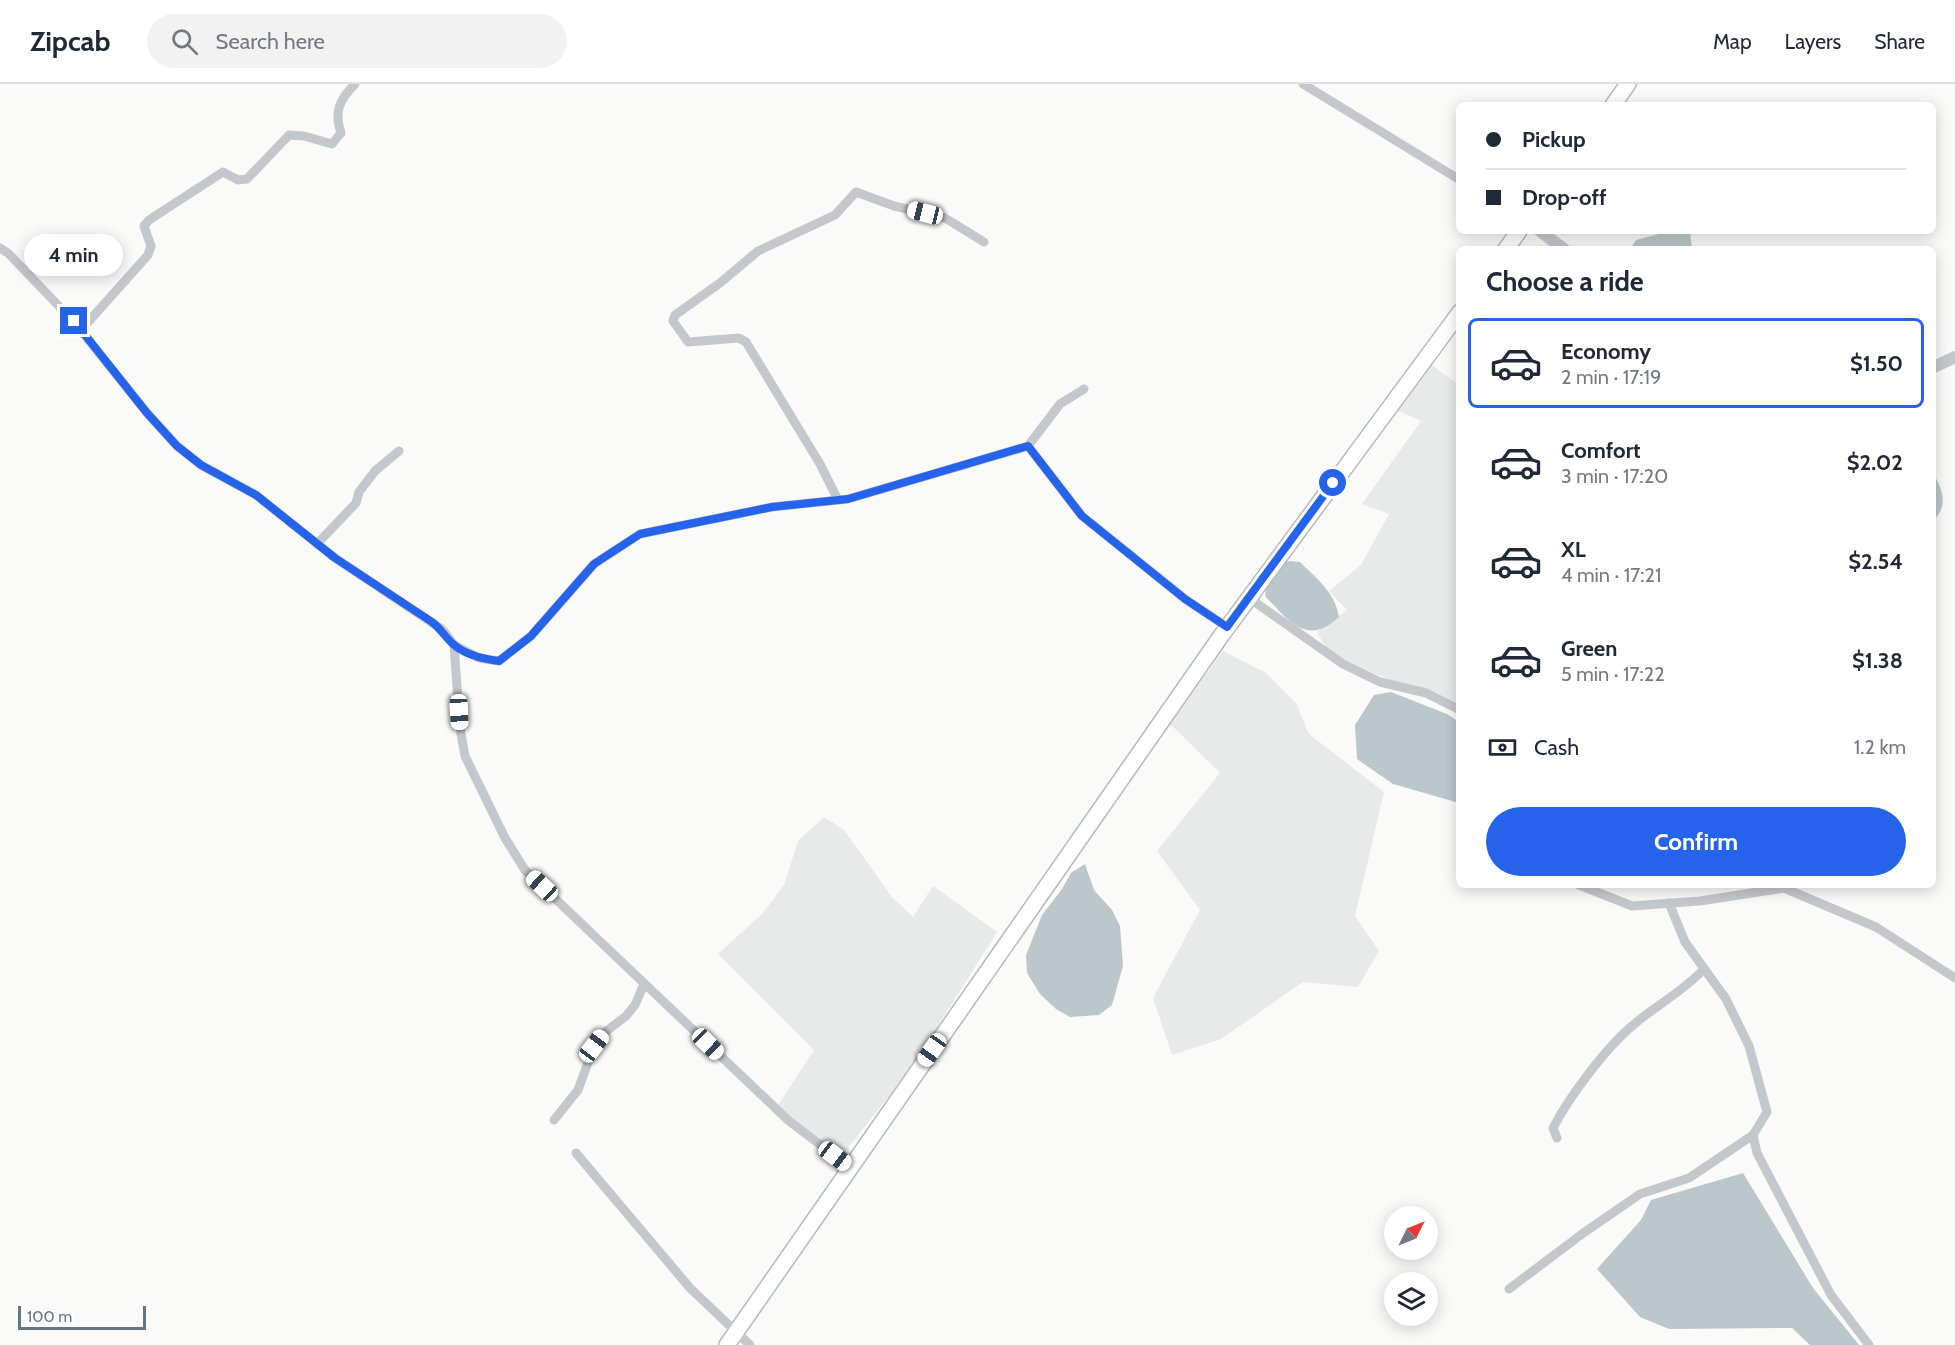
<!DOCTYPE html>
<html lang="en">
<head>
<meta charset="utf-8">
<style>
	body { margin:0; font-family:Cabin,sans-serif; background:#f2f2f3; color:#1f2937; height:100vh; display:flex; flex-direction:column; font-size:22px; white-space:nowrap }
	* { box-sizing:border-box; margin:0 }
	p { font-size:20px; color:#747a83 }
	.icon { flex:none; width:33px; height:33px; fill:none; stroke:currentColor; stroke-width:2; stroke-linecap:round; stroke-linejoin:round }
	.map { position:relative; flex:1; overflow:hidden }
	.side { position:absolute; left:1456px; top:162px; width:480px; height:642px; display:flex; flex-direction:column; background:#fff; border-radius:9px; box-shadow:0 3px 15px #0003 }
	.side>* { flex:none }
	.guide { position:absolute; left:1456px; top:18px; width:480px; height:132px; border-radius:9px; box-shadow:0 3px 15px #0003; display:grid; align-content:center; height:132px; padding:0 30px; background:#fff }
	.needle { width:39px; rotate:47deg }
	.fabs { position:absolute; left:1384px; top:1122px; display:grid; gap:12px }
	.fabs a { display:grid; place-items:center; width:54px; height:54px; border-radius:50%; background:#fff; box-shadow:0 3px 15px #0003; font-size:30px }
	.scale { position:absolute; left:18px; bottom:15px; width:128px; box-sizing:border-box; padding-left:6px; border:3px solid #657683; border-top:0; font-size:16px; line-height:21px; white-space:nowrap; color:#657683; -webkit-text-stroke:4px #fff; paint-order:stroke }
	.end { position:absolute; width:27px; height:27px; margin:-14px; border:8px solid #2563eb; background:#fff; box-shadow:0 0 0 3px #fff }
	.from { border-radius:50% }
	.bubble { position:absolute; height:42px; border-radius:21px; background:#fff; box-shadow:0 3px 15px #0003; font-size:20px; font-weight:700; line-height:42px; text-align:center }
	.car { position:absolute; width:18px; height:36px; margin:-18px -9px; border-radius:8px; box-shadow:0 0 4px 2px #0007; background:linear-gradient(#fff 24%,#345 0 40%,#fff 0 76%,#345 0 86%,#fff 0) }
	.guide b { display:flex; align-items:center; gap:21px; height:57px; font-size:22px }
	.guide b+b { border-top:2px solid #e0e1e3 }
	.guide i { width:15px; height:15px; background:#1f2937 }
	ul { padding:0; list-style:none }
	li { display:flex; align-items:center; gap:18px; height:90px; margin:0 12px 9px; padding:0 18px; border:3px solid transparent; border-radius:9px }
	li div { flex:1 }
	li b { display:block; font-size:22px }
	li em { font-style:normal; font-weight:700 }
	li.active { border-color:#2563eb }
	li>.icon { width:54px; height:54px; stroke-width:1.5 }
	h2 { padding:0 30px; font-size:27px; line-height:72px }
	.pay { display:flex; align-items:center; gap:15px; height:66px; padding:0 30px; font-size:22px }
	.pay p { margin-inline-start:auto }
	.action { display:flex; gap:12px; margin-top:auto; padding:12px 30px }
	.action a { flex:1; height:69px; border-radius:36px; background:#2563eb; color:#fff; font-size:24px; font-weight:700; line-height:69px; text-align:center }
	header { display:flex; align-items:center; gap:36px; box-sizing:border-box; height:84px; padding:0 30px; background:#fff; border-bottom:2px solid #e0e1e3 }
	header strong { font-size:28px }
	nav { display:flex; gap:33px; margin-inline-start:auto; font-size:21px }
	.search { width:420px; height:54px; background:#f2f2f3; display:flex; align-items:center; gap:15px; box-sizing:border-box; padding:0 21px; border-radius:33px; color:#747a83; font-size:22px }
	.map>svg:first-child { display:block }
	.built { fill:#e8e9e9 }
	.water { fill:#bbc7cb }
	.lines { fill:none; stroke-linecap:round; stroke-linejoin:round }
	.primary-casing { stroke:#b5babe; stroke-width:18 }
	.minor { stroke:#c3c8cc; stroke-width:9 }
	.tertiary { stroke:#c3c8cc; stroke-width:12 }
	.primary { stroke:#fff; stroke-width:15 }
	.route { stroke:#2563eb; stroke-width:8 }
</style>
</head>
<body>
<header>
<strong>Zipcab</strong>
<div class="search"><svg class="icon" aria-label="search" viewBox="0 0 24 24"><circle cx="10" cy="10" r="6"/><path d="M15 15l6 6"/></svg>Search here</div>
<nav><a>Map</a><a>Layers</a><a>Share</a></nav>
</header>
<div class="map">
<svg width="1955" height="1261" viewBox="0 0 1955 1261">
	<rect width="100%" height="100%" fill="#fafaf8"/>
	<!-- built -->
	<g class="built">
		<path d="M1425,276L1459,301V625L1330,571L1317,548L1347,526L1329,507L1361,481L1389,430L1362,420L1421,337L1390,323Z"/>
		<path d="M1223,567L1266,589L1296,619L1309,650L1384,708L1355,832L1379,867L1358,903L1303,898L1221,955L1172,971L1153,914L1200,826L1157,767L1220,689L1170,640Z"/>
		<path d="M824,733L844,746L892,813L913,833L933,802L997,848L913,982L836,1079L773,1029L814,966L718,870L763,829L784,801L798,757Z"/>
	</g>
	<!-- water -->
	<g class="water">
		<path d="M1670,147H1690L1692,165H1630L1636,156Z"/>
		<path d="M1934,391C1943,406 1948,422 1934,436Z"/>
		<path d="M1290,477L1300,478C1317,495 1335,508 1339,533C1307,563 1289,537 1265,512L1267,502L1282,479Z"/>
		<path d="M1391,608L1447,630L1459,638V719L1393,700L1357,675L1355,641L1374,611Z"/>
		<path d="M1085,780L1094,806L1112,826L1120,842L1123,882L1112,921L1099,931L1070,933L1056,925L1040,910L1027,889L1026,871L1042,831L1062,805L1071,789Z"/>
		<path d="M1743,1089L1813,1204L1859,1261H1810L1792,1244L1669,1245L1640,1233L1597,1185L1641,1136L1651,1116Z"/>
	</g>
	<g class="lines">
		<defs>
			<g id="primary">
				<path d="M1613,21L1628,0"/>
				<path d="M1506,165L1519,147"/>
				<path d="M727,1261L1221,552L1460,228"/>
			</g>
		</defs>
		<!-- primary casing -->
		<use href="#primary" class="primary-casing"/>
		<!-- minor -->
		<g class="minor">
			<path d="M1303,0L1460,96"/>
			<path d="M0,164L8,169L74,238L147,329L177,362L201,381L256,411L335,474L443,546L454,561L460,644L465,672L505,754L525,786L789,1037L851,1084"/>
			<path d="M81,246L148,171L151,162L144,142L149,136L223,88L238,96L247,95L289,51L304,52L332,60L341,49C334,28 339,16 355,0"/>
			<path d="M1028,362L1082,432L1185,515L1227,543"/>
			<path d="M838,416L820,380L746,258L739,254L688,258L673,237L675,231L720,199L758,167L835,131L856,108L894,122L945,134L984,158"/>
			<path d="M317,460L356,419L359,408L375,387L399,367"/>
			<path d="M1249,514L1343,580L1380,598L1426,609L1460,626"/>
			<path d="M454,561L479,574L499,577L531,552L594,480L640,450L772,423L848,415L1028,362L1060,320L1084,305"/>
			<path d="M1579,801L1632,822L1700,817L1784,804L1876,843L1955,894"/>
			<path d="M1669,819L1685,858L1726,915L1749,962L1767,1028L1753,1051L1757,1069L1831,1211L1869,1261"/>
			<path d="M554,1036L578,1006L594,962L604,949L626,932L635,921L644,900"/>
			<path d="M1557,1054L1553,1044C1569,1013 1605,965 1632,942C1656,921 1680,910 1704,885"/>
			<path d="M576,1069L690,1204L750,1261"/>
			<path d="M1509,1205L1582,1150L1640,1110L1689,1094L1753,1051"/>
		</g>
		<!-- tertiary -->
		<g class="tertiary">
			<path d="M1540,147L1564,165"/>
			<path d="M1934,283L1955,273"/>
		</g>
		<!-- primary -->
		<use href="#primary" class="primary"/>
	</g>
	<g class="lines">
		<!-- route -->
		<path class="route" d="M74,237L147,329L177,362L201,381L256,411L335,474L432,538C441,545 445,553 453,560C465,571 483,575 499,577L531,552L594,480L640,450L772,423L848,415L1028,362L1082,432L1185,515L1227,543L1333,399"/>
	</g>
</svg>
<div class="fabs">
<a><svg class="needle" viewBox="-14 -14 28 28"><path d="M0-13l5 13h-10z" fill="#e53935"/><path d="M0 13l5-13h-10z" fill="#747a83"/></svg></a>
<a><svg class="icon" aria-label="layers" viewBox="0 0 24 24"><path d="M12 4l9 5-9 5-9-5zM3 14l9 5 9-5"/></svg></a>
</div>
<div class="scale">100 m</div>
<i class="end from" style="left:1333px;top:399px"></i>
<i class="end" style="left:74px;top:237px"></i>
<div class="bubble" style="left:24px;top:150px;width:99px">4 min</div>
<i class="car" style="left:925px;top:129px;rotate:284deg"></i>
<i class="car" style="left:459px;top:628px;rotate:177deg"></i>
<i class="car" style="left:542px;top:802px;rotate:313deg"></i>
<i class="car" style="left:708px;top:960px;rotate:134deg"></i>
<i class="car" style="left:594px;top:962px;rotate:37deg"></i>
<i class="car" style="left:932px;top:966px;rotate:215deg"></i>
<i class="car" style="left:835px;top:1072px;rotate:127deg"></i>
<div class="guide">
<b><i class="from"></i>Pickup</b>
<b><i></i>Drop-off</b>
</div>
<section class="side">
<h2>Choose a ride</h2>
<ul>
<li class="active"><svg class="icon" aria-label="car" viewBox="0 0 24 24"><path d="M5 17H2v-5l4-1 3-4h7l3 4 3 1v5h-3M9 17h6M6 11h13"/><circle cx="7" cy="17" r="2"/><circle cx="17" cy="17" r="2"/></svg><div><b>Economy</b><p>2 min · 17:19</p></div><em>$1.50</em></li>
<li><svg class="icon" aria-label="car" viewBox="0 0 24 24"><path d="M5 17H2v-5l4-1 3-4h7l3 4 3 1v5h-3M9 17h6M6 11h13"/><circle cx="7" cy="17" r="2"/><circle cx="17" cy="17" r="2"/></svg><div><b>Comfort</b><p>3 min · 17:20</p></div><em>$2.02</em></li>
<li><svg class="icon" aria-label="car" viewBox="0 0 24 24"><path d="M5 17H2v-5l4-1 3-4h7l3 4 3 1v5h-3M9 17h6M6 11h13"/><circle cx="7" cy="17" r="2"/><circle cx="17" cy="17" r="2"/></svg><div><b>XL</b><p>4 min · 17:21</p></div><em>$2.54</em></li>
<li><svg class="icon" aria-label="car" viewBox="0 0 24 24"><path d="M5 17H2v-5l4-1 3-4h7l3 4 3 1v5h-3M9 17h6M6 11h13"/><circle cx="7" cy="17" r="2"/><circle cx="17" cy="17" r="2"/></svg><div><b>Green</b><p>5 min · 17:22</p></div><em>$1.38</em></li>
</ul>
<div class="pay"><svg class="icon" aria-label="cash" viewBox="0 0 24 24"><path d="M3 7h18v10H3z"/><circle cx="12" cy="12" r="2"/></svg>Cash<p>1.2 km</p></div>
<div class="action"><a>Confirm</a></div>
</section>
</div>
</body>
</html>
